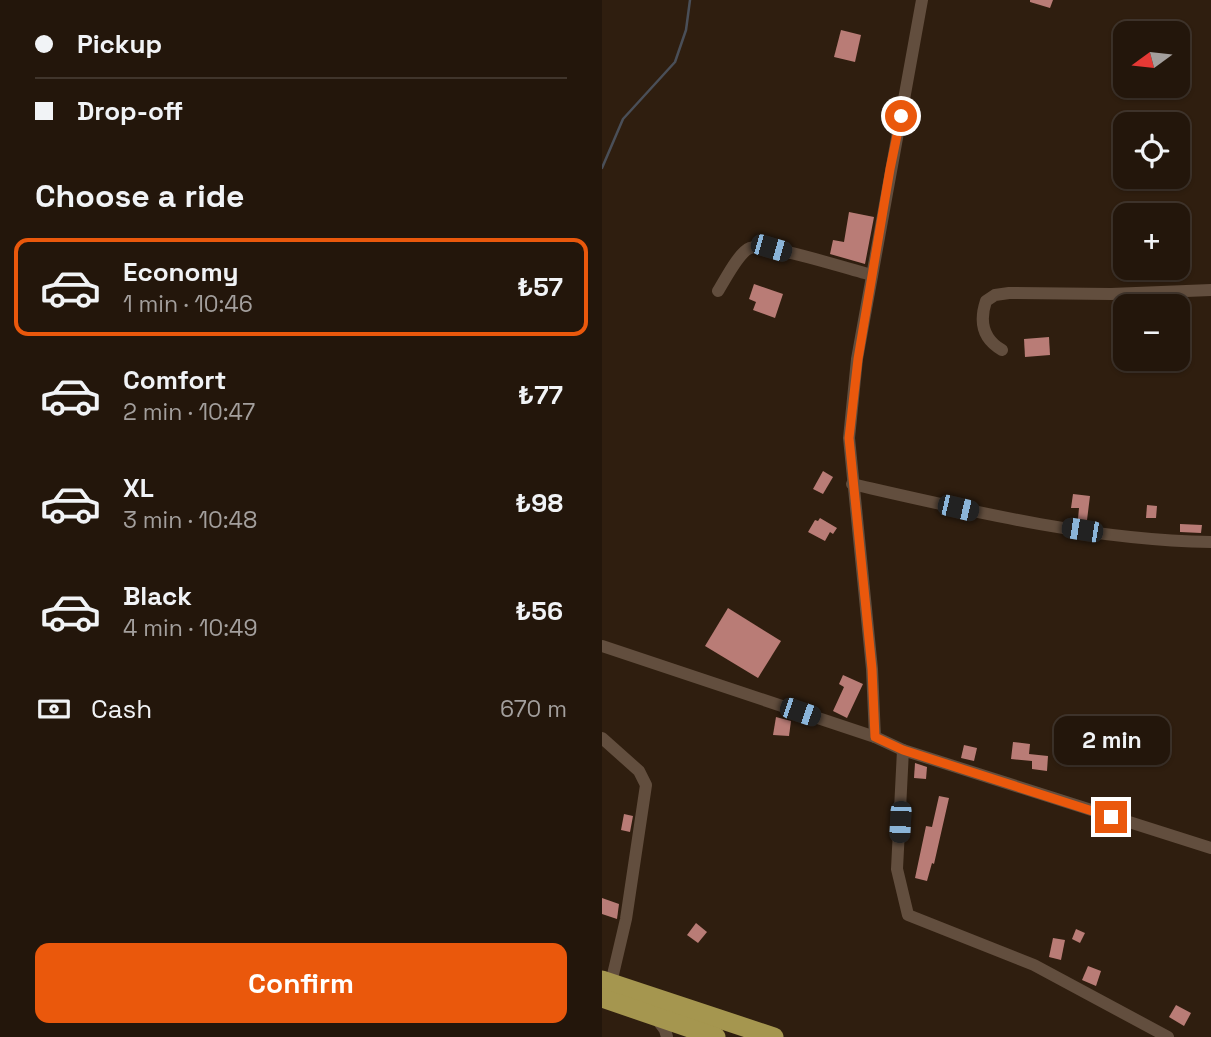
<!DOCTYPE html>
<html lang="en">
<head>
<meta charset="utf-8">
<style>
	body { margin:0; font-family:"Space Grotesk",sans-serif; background:#2f2319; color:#f1f3f6; height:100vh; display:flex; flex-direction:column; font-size:26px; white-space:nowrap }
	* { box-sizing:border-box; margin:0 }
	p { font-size:23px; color:#a39f9d }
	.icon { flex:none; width:38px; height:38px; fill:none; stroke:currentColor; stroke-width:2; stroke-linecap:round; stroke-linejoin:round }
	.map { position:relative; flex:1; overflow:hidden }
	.panel { display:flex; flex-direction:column; background:#23160b; width:602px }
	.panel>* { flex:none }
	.top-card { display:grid; align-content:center; height:154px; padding:0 35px; background:#23160b }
	.needle { width:46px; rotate:255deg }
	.tools { position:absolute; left:511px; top:21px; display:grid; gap:14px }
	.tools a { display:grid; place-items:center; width:77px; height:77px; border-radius:14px; background:#23160b; box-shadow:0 2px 5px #0004,0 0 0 2px #40352c; font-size:35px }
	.end { position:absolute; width:32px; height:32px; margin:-16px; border:9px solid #ea580c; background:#fff; box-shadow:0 0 0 4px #fff }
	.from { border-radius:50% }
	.bubble { position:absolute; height:49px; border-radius:14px; background:#23160b; box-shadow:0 2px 5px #0004,0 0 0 2px #40352c; font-size:23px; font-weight:600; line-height:49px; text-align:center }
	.car { position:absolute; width:21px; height:42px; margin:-21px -10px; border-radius:9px; box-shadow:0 0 5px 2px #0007; background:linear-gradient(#222 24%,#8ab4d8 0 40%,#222 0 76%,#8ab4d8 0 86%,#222 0) }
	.top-card b { display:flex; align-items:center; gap:24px; height:66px; font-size:26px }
	.top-card b+b { border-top:2px solid #40352c }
	.top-card i { width:18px; height:18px; background:#f1f3f6 }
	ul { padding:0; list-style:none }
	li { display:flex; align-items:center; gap:21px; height:98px; margin:0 14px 10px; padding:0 21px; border:4px solid transparent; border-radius:14px }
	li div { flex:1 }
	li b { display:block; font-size:26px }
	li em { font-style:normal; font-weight:600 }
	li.selected { border-color:#ea580c }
	li>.icon { width:63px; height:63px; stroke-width:1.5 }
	h2 { padding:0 35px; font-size:32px; line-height:84px }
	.pay { display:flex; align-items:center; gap:18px; height:77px; padding:0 35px; font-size:26px }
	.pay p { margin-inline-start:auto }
	.button { display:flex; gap:14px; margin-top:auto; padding:14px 35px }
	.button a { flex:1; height:80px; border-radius:14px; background:#ea580c; color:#fff; font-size:28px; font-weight:600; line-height:80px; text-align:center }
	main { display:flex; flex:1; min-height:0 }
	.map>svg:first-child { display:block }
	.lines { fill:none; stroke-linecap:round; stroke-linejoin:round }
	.stream { stroke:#4a4f58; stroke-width:2.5 }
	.building { fill:#b97c76 }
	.minor { stroke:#624e3e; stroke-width:12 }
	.highway { stroke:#a5964f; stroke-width:19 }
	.route { stroke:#ea580c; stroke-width:9 }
</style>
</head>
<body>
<main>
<section class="panel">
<div class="top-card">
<b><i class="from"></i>Pickup</b>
<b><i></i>Drop-off</b>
</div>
<h2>Choose a ride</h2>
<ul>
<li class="selected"><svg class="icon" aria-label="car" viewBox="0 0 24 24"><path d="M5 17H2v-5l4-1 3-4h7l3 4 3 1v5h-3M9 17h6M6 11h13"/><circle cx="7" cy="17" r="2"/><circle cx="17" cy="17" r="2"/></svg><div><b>Economy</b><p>1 min · 10:46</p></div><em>₺57</em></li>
<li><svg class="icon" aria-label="car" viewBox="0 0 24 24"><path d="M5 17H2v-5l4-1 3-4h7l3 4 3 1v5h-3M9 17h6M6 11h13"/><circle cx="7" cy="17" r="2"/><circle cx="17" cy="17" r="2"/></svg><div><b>Comfort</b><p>2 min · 10:47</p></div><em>₺77</em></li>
<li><svg class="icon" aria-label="car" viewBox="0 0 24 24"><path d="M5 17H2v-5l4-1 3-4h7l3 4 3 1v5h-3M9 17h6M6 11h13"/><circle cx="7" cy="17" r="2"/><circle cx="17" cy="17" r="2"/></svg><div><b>XL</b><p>3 min · 10:48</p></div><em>₺98</em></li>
<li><svg class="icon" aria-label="car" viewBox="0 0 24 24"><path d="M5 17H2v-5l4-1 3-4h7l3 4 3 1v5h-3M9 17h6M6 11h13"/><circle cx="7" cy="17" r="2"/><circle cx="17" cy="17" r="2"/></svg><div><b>Black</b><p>4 min · 10:49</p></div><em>₺56</em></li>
</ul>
<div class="pay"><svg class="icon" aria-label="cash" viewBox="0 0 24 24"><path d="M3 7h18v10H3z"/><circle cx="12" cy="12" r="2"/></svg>Cash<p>670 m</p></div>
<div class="button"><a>Confirm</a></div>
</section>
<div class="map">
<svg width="609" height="1037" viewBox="0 0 609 1037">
	<rect width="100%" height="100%" fill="#2f1e0f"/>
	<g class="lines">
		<!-- stream -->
		<path class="stream" d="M0,168L21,119L73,62L84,30L88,0"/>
	</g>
	<!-- building -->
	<g class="building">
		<path d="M428,0H451L448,8L428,2Z"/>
		<path d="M239,30L259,35L253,62L232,57Z"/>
		<path d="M247,212L272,217L263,264L228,254L231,240L242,242Z"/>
		<path d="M152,284L181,294L173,318L151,310L154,302L147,299Z"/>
		<path d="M447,337L448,355L423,357L422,339Z"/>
		<path d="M221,471L231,477L221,494L211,489Z"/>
		<path d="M471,494L488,496L485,520L476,519L477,508H469Z"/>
		<path d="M545,505L555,506L554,518H544Z"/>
		<path d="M218,518L235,528L231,534L228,532L223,541L206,532L213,520L216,521Z"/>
		<path d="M578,524L600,525L599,533L578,532Z"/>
		<path d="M126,608L179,641L156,678L103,646Z"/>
		<path d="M241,675L261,684L245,718L231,711L242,687L237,684Z"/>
		<path d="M174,717L189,721L187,736L171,735Z"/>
		<path d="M411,742L428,744L427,754L446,756L445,771L430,769V761L409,759Z"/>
		<path d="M362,745L375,748L372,761L359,758Z"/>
		<path d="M313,763L325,767L324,779L312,778Z"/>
		<path d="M337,796L347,798L332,864L330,863L325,881L313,878L324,826L330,827Z"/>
		<path d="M22,814L31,816L28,832L19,830Z"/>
		<path d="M0,898L17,904L15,919L0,914Z"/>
		<path d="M94,923L105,932L96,943L85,935Z"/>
		<path d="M474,929L483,933L478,943L470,939Z"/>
		<path d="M451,938L463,940L459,960L447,957Z"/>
		<path d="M486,966L499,971L494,986L480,980Z"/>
		<path d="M574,1005L589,1013L582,1026L567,1017Z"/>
	</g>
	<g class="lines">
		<!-- minor -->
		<g class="minor">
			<path d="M116,291C123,280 137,252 148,248C165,242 248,270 270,275"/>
			<path d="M400,350C381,339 377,322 384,301L393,295L407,293L509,294L609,290"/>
			<path d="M250,484C368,511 488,540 609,542"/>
			<path d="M0,646L273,737L301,750L609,848"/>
			<path d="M273,737L270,669L247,438L255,359L320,0"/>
			<path d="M0,738L37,771L44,785L24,919L9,983"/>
			<path d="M301,750L295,869L306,915L432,965L566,1037"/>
			<path d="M54,1018L63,1030L65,1037"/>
		</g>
		<!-- highway -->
		<g class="highway">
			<path d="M0,980L172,1037"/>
			<path d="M0,998L114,1037"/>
		</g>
	</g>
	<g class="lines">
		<!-- route -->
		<path class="route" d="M299,116L288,169L256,359L247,438L270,669L273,737L301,750L509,817"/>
	</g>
</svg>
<div class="tools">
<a><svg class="needle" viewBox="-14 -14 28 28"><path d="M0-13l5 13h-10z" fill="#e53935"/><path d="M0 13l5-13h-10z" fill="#a39f9d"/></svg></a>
<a><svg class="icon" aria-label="locate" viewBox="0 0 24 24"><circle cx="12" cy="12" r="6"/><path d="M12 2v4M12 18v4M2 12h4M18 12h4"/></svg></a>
<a>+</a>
<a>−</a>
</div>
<i class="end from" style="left:299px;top:116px"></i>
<i class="end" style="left:509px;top:817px"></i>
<div class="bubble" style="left:452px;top:716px;width:116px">2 min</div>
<i class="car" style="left:169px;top:248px;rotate:106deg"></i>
<i class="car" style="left:356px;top:508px;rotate:103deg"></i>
<i class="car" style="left:480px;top:530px;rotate:279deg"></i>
<i class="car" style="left:198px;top:712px;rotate:109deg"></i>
<i class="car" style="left:298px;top:822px;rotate:183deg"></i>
</div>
</main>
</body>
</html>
